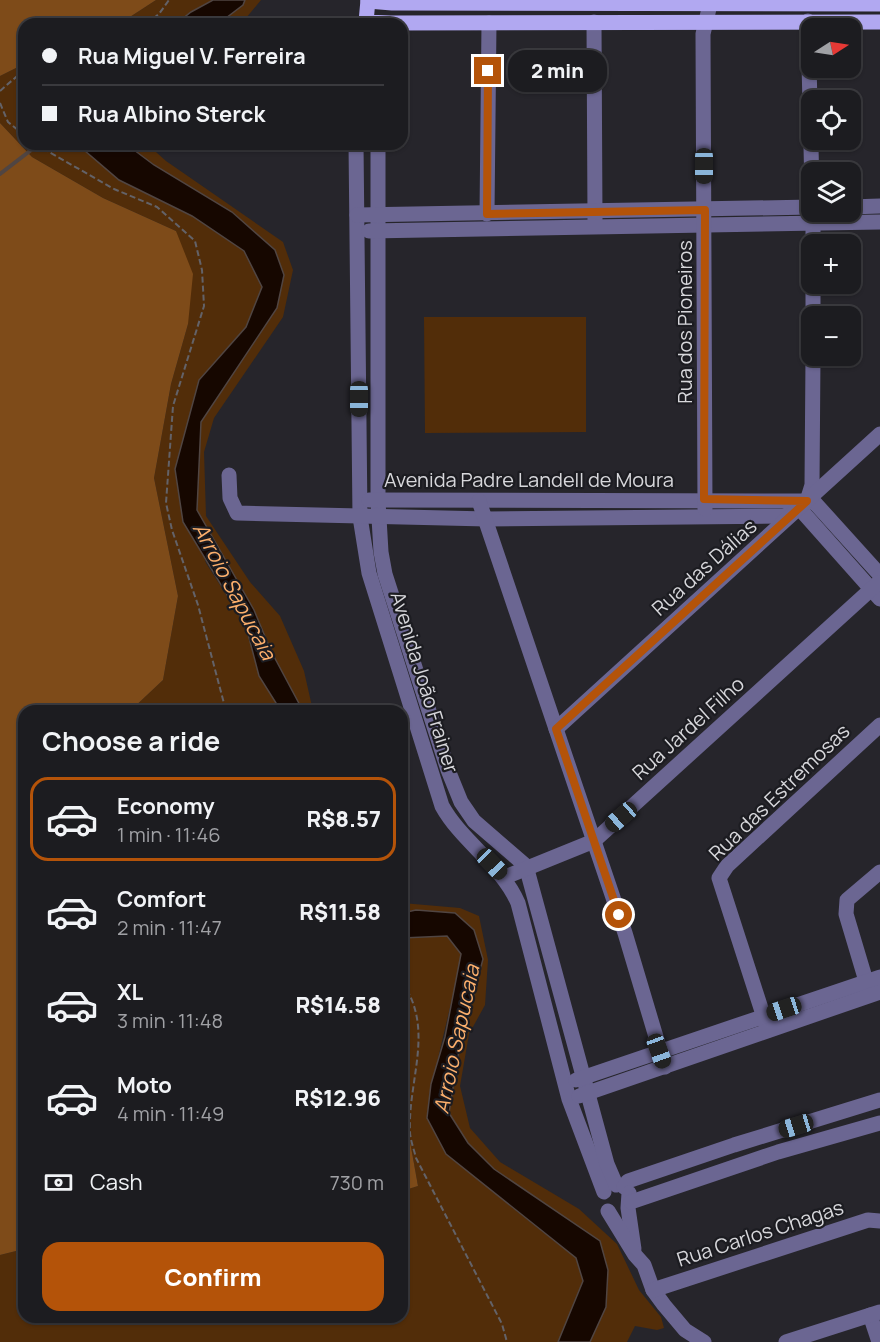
<!DOCTYPE html>
<html lang="en">
<head>
<meta charset="utf-8">
<style>
	body { margin:0; font-family:Manrope,sans-serif; background:#252529; color:#f1f3f6; height:100vh; display:flex; flex-direction:column; font-size:22px; white-space:nowrap }
	* { box-sizing:border-box; margin:0 }
	p { font-size:20px; color:#a0a1a5 }
	.icon { flex:none; width:33px; height:33px; fill:none; stroke:currentColor; stroke-width:2; stroke-linecap:round; stroke-linejoin:round }
	.map { position:relative; flex:1; overflow:hidden }
	.drawer { position:absolute; left:18px; top:705px; width:390px; height:618px; display:flex; flex-direction:column; background:#1c1c20; border-radius:18px; box-shadow:0 2px 4px #0004,0 0 0 2px #3a3a3e }
	.drawer>* { flex:none }
	.top-card { position:absolute; left:18px; top:18px; width:390px; height:132px; border-radius:18px; box-shadow:0 2px 4px #0004,0 0 0 2px #3a3a3e; display:grid; align-content:center; height:132px; padding:0 24px; background:#1c1c20 }
	.needle { width:39px; rotate:78deg }
	.controls { position:absolute; left:801px; top:18px; display:grid; gap:12px }
	.controls a { display:grid; place-items:center; width:60px; height:60px; border-radius:12px; background:#1c1c20; box-shadow:0 2px 4px #0004,0 0 0 2px #3a3a3e; font-size:30px }
	.end { position:absolute; width:27px; height:27px; margin:-14px; border:8px solid #b45309; background:#fff; box-shadow:0 0 0 3px #fff }
	.from { border-radius:50% }
	.bubble { position:absolute; height:42px; border-radius:18px; background:#1c1c20; box-shadow:0 2px 4px #0004,0 0 0 2px #3a3a3e; font-size:20px; font-weight:800; line-height:42px; text-align:center }
	.car { position:absolute; width:18px; height:36px; margin:-18px -9px; border-radius:8px; box-shadow:0 0 4px 2px #0007; background:linear-gradient(#222 24%,#8ab4d8 0 40%,#222 0 76%,#8ab4d8 0 86%,#222 0) }
	.top-card b { display:flex; align-items:center; gap:21px; height:57px; font-size:22px }
	.top-card b+b { border-top:2px solid #3a3a3e }
	.top-card i { width:15px; height:15px; background:#f1f3f6 }
	ul { padding:0; list-style:none }
	li { display:flex; align-items:center; gap:18px; height:84px; margin:0 12px 9px; padding:0 12px; border:3px solid transparent; border-radius:18px }
	li div { flex:1 }
	li b { display:block; font-size:22px }
	li em { font-style:normal; font-weight:800 }
	li.on { border-color:#b45309 }
	li>.icon { width:54px; height:54px; stroke-width:1.5 }
	h2 { padding:0 24px; font-size:27px; line-height:72px }
	.pay { display:flex; align-items:center; gap:15px; height:66px; padding:0 24px; font-size:22px }
	.pay p { margin-inline-start:auto }
	.cta { display:flex; gap:12px; margin-top:auto; padding:12px 24px }
	.cta a { flex:1; height:69px; border-radius:18px; background:#b45309; color:#fff; font-size:24px; font-weight:800; line-height:69px; text-align:center }
	.map>svg:first-child { display:block }
	.green { fill:#522d09 }
	.forest { fill:#7e4b19 }
	.water { fill:#160700; stroke:#504542; stroke-width:1.5 }
	.lines { fill:none; stroke-linecap:round; stroke-linejoin:round }
	.stream { stroke:#504542; stroke-width:4 }
	.path { stroke:#636268; stroke-width:2; stroke-dasharray:6 3; stroke-linecap:butt }
	.minor { stroke:#6b6692; stroke-width:15 }
	.major { stroke:#b1a8f1; stroke-width:15 }
	.route { stroke:#b45309; stroke-width:8 }
	.labels { text-anchor:middle; dominant-baseline:central; stroke-width:4.5; stroke-linejoin:round; paint-order:stroke }
	.street-label { font-size:20px; fill:#d7d7db; stroke:#1c1c21 }
	.water-label { font-size:21px; font-style:italic; fill:#fcaf6c; stroke:#1c1c21 }
</style>
</head>
<body>
<div class="map">
<svg width="880" height="1342" viewBox="0 0 880 1342">
	<rect width="100%" height="100%" fill="#26252b"/>
	<!-- green -->
	<g class="green">
		<path d="M156,0H213L191,12L176,24H119Z"/>
		<path d="M245,0H261L241,24H218L243,5Z"/>
		<path d="M24,64V144H77L119,180L192,216L244,251L262,287L246,327L199,380L175,469L206,563L246,626L259,676L281,711H130L163,680L178,596L154,478L171,384L188,324L176,231L103,198L32,157L0,123V76Z"/>
		<path d="M126,144H147L166,161L283,242L293,270L283,317L214,418L204,452L206,516L250,582L280,616L304,671L313,711H303L271,651L254,610L197,510L201,422L277,308L275,250L232,212L154,165Z"/>
		<path d="M424,317H586V432L425,433Z"/>
		<path d="M402,903L460,908L479,916L488,960L485,1005L469,1034L460,1086L470,1128L500,1162L579,1209L617,1244L639,1290L661,1317L664,1328L657,1330L635,1326L627,1342H590L606,1307L600,1241L494,1169L468,1143L449,1113L459,1050L483,959L416,910L402,913Z"/>
		<path d="M447,936L461,954C452,1009 434,1063 427,1118L509,1205L576,1258L583,1281L558,1342H0V1255L24,1249V1317H402V1191L418,1186L402,1097V938Z"/>
	</g>
	<!-- forest -->
	<g class="forest">
		<path d="M0,0H156L119,24H24V64L0,76Z"/>
		<path d="M0,123L32,157L103,198L176,231L193,274L188,324L171,384L154,478L178,596L163,680L130,711H24V1249L0,1255Z"/>
		<path d="M402,1097L418,1186L402,1191Z"/>
	</g>
	<!-- water -->
	<g class="water">
		<path d="M213,0H245L243,5L218,24H176L191,12Z"/>
		<path d="M77,144H126L154,165L232,212L275,250L284,275L277,308L201,422L197,510L254,610L271,651L303,711H281L259,676L246,626L183,522L175,469L199,380L246,327L262,287L244,251L192,216L119,180Z"/>
		<path d="M416,910L455,913L474,930L483,959L459,1050L449,1113L468,1143L494,1169L600,1241L608,1270L606,1307L590,1342H558L583,1281L576,1258L446,1154L427,1118L431,1084L445,1037L461,954L447,936L402,938V913Z"/>
	</g>
	<g class="lines">
		<!-- stream -->
		<path class="stream" d="M0,174L39,144"/>
		<!-- path -->
		<g class="path">
			<path d="M146,24L159,14L169,0"/>
			<path d="M0,91L24,70"/>
			<path d="M0,103L8,122L24,135"/>
			<path d="M35,144L114,189L157,207L195,241L202,270L204,306L173,406L166,503L172,530L198,605L226,711"/>
			<path d="M402,982C435,1029 408,1079 410,1131C410,1140 414,1149 416,1158L502,1324L507,1342"/>
		</g>
		<!-- minor -->
		<g class="minor">
			<path d="M808,21L812,189"/>
			<path d="M594,22L595,220"/>
			<path d="M356,144L360,517L369,573L442,806C462,842 501,864 518,903L569,1099L604,1192"/>
			<path d="M378,144V501L381,552L385,574L448,770L461,802L474,821L526,866L607,1164L616,1185"/>
			<path d="M850,207L880,206"/>
			<path d="M487,214L489,23"/>
			<path d="M813,214V244"/>
			<path d="M357,215L812,207"/>
			<path d="M369,231L880,222"/>
			<path d="M813,316V284"/>
			<path d="M229,475L230,498L237,513L487,519L784,516L800,509L880,599"/>
			<path d="M369,500L807,501L815,503L880,575"/>
			<path d="M479,501L625,933L665,1067"/>
			<path d="M807,501L812,485L813,356"/>
			<path d="M705,509L703,34L711,0"/>
			<path d="M556,729L880,434"/>
			<path d="M505,877L594,841L878,583"/>
			<path d="M869,991L846,914L847,900L880,872"/>
			<path d="M768,1030L719,878L727,866L880,725"/>
			<path d="M576,1080L880,977"/>
			<path d="M579,1096L880,992"/>
			<path d="M624,1187L628,1181L734,1145L880,1100"/>
			<path d="M629,1193L628,1208L634,1249"/>
			<path d="M631,1202L778,1152L880,1123"/>
			<path d="M608,1211L635,1255L644,1265L653,1290L664,1305L685,1330L704,1342"/>
			<path d="M653,1290L868,1220L880,1221"/>
			<path d="M870,1315L879,1342"/>
			<path d="M786,1342L880,1312"/>
		</g>
		<!-- major -->
		<g class="major">
			<path d="M368,0L366,22L390,23L880,22"/>
			<path d="M368,1L392,3L880,4"/>
		</g>
	</g>
	<g class="lines">
		<!-- route -->
		<path class="route" d="M488,71L487,214L705,210L704,499L807,501L556,729L619,915"/>
	</g>
	<g class="labels">
		<!-- street labels -->
		<g class="street-label">
			<text transform="translate(684 322) rotate(-90)">Rua dos Pioneiros</text>
			<text x="529" y="479">Avenida Padre Landell de Moura</text>
			<text transform="translate(704 567) rotate(-42)">Rua das Dálias</text>
			<text transform="translate(425 682) rotate(73)">Avenida João Frainer</text>
			<text transform="translate(688 728) rotate(-42)">Rua Jardel Filho</text>
			<text transform="translate(779 792) rotate(-44)">Rua das Estremosas</text>
			<text transform="translate(760 1233) rotate(-18)">Rua Carlos Chagas</text>
		</g>
		<!-- water labels -->
		<g class="water-label">
			<text transform="translate(235 591) rotate(62)">Arroio Sapucaia</text>
			<text transform="translate(456 1039) rotate(-78)">Arroio Sapucaia</text>
		</g>
	</g>
</svg>
<div class="controls">
<a><svg class="needle" viewBox="-14 -14 28 28"><path d="M0-13l5 13h-10z" fill="#e53935"/><path d="M0 13l5-13h-10z" fill="#a0a1a5"/></svg></a>
<a><svg class="icon" aria-label="locate" viewBox="0 0 24 24"><circle cx="12" cy="12" r="6"/><path d="M12 2v4M12 18v4M2 12h4M18 12h4"/></svg></a>
<a><svg class="icon" aria-label="layers" viewBox="0 0 24 24"><path d="M12 4l9 5-9 5-9-5zM3 14l9 5 9-5"/></svg></a>
<a>+</a>
<a>−</a>
</div>
<i class="end from" style="left:619px;top:915px"></i>
<i class="end" style="left:488px;top:71px"></i>
<div class="bubble" style="left:508px;top:50px;width:99px">2 min</div>
<i class="car" style="left:704px;top:166px;rotate:180deg"></i>
<i class="car" style="left:359px;top:399px;rotate:180deg"></i>
<i class="car" style="left:621px;top:817px;rotate:229deg"></i>
<i class="car" style="left:492px;top:864px;rotate:136deg"></i>
<i class="car" style="left:784px;top:1009px;rotate:252deg"></i>
<i class="car" style="left:659px;top:1051px;rotate:160deg"></i>
<i class="car" style="left:796px;top:1126px;rotate:253deg"></i>
<div class="top-card">
<b><i class="from"></i>Rua Miguel V. Ferreira</b>
<b><i></i>Rua Albino Sterck</b>
</div>
<section class="drawer">
<h2>Choose a ride</h2>
<ul>
<li class="on"><svg class="icon" aria-label="car" viewBox="0 0 24 24"><path d="M5 17H2v-5l4-1 3-4h7l3 4 3 1v5h-3M9 17h6M6 11h13"/><circle cx="7" cy="17" r="2"/><circle cx="17" cy="17" r="2"/></svg><div><b>Economy</b><p>1 min · 11:46</p></div><em>R$8.57</em></li>
<li><svg class="icon" aria-label="car" viewBox="0 0 24 24"><path d="M5 17H2v-5l4-1 3-4h7l3 4 3 1v5h-3M9 17h6M6 11h13"/><circle cx="7" cy="17" r="2"/><circle cx="17" cy="17" r="2"/></svg><div><b>Comfort</b><p>2 min · 11:47</p></div><em>R$11.58</em></li>
<li><svg class="icon" aria-label="car" viewBox="0 0 24 24"><path d="M5 17H2v-5l4-1 3-4h7l3 4 3 1v5h-3M9 17h6M6 11h13"/><circle cx="7" cy="17" r="2"/><circle cx="17" cy="17" r="2"/></svg><div><b>XL</b><p>3 min · 11:48</p></div><em>R$14.58</em></li>
<li><svg class="icon" aria-label="car" viewBox="0 0 24 24"><path d="M5 17H2v-5l4-1 3-4h7l3 4 3 1v5h-3M9 17h6M6 11h13"/><circle cx="7" cy="17" r="2"/><circle cx="17" cy="17" r="2"/></svg><div><b>Moto</b><p>4 min · 11:49</p></div><em>R$12.96</em></li>
</ul>
<div class="pay"><svg class="icon" aria-label="cash" viewBox="0 0 24 24"><path d="M3 7h18v10H3z"/><circle cx="12" cy="12" r="2"/></svg>Cash<p>730 m</p></div>
<div class="cta"><a>Confirm</a></div>
</section>
</div>
</body>
</html>
